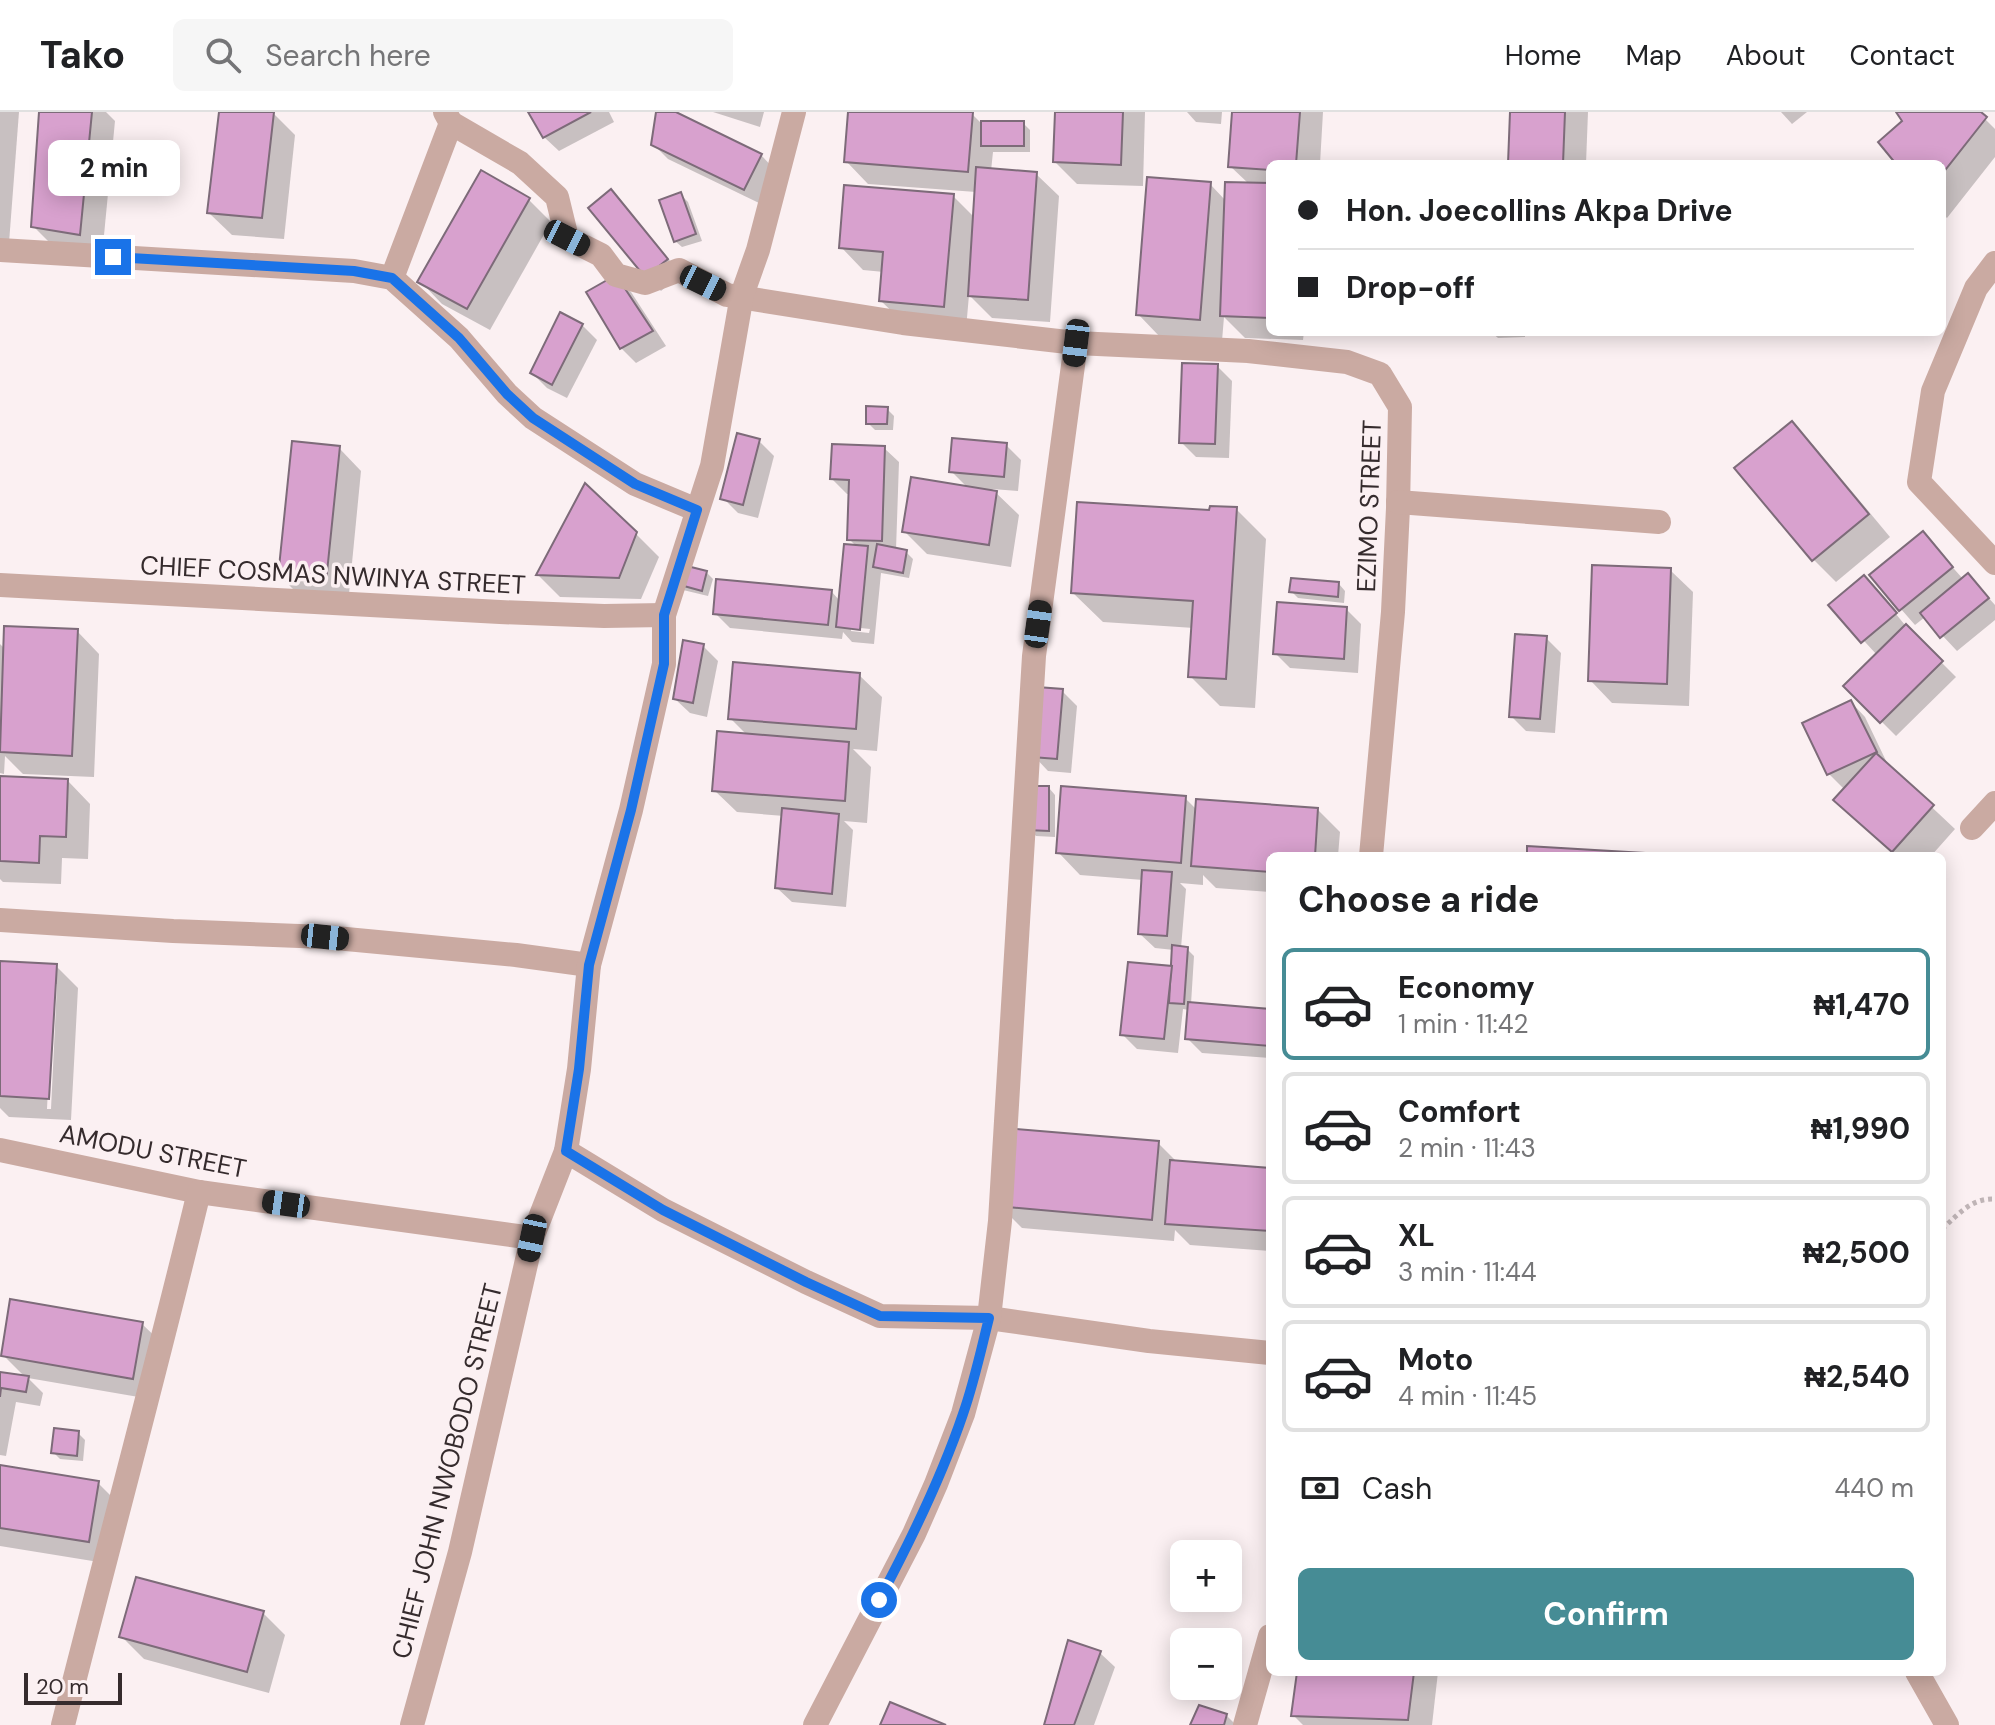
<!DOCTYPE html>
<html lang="en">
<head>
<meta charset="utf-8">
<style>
	body { margin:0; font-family:"DM Sans",sans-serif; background:#f6f6f6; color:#202124; height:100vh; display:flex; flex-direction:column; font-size:30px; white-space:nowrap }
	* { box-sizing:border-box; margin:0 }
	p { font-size:26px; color:#757577 }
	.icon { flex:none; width:44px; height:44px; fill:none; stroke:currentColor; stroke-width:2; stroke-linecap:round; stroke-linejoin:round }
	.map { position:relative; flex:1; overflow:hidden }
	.panel { position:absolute; left:1266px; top:740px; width:680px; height:824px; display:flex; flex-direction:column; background:#fff; border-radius:12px; box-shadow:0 4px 20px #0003 }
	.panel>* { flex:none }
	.hud { position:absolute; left:1266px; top:48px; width:680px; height:176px; border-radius:12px; box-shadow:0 4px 20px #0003; display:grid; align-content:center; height:176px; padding:0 32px; background:#fff }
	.tools { position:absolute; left:1170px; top:1428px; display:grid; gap:16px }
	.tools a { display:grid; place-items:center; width:72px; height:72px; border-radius:12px; background:#fff; box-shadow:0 4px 20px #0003; font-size:40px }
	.scale { position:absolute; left:24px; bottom:20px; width:98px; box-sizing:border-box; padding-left:8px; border:4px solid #352b2d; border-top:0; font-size:22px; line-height:28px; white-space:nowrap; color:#352b2d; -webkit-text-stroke:6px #fbf0f2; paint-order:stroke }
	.end { position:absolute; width:36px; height:36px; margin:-18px; border:10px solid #1a73e8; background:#fff; box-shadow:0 0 0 4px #fff }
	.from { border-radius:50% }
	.bubble { position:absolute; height:56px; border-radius:12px; background:#fff; box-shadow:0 4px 20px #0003; font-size:26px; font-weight:700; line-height:56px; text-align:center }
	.car { position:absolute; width:24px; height:48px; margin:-24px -12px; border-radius:10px; box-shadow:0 0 6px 2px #0007; background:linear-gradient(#222 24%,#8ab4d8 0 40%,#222 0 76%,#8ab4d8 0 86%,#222 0) }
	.hud b { display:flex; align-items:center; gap:28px; height:76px; font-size:30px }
	.hud b+b { border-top:2px solid #e0e0e0 }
	.hud i { width:20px; height:20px; background:#202124 }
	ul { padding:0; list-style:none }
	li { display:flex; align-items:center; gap:24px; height:112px; margin:0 16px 12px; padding:0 16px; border:4px solid #e0e0e0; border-radius:12px }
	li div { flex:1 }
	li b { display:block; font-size:30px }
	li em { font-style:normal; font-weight:700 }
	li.selected { border-color:#468c95 }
	li>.icon { width:72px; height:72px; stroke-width:1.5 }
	h2 { padding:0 32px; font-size:36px; line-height:96px }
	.pay { display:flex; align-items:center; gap:20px; height:88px; padding:0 32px; font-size:30px }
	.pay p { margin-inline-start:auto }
	.action { display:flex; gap:16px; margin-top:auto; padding:16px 32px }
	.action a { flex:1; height:92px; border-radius:12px; background:#468c95; color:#fff; font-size:32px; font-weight:700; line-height:92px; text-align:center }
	header { display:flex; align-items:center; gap:48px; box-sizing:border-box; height:112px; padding:0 40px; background:#fff; border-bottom:2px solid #e0e0e0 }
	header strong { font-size:38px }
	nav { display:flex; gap:44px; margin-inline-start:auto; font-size:28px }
	.search { width:560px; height:72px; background:#f6f6f6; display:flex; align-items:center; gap:20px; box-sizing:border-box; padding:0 28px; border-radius:12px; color:#757577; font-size:30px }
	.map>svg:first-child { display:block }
	.shadow { fill:#0003; fill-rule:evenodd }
	.building { fill:#d8a1ce; stroke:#7d6b79; stroke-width:2 }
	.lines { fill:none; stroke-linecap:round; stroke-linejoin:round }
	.path { stroke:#bfb4b6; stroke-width:5; stroke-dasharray:4 4; stroke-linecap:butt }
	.minor { stroke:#caaaa2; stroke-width:24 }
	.route { stroke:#1a73e8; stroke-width:10 }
	.labels { text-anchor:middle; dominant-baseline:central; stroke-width:7; stroke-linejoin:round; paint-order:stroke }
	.street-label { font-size:26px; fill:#352b2d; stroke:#fbf0f2 }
</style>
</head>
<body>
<header>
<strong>Tako</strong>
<div class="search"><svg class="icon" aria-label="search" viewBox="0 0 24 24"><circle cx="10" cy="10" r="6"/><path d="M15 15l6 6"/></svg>Search here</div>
<nav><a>Home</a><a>Map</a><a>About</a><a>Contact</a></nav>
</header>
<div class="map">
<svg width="1995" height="1613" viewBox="0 0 1995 1613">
	<rect width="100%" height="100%" fill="#fbf0f2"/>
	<!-- shadow -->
	<g class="shadow">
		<path d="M0,0H19L9,131L0,130Z"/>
		<path d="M41,0H106L115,9L102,144L56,137L33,114Z"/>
		<path d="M221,0L273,1L295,23L284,127L232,123L209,101Z"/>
		<path d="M531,0H609L614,10L559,39L544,25Z"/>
		<path d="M658,0H671L761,43L775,58L759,91L668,47L653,32Z"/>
		<path d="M713,0H764L760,15Z"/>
		<path d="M850,0L972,2L981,11H1023L1030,18V40H993L991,59L1036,62L1059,84L1050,210L992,206L969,183L966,217L904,211L881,189L884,160L863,158L841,135L953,84L975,106L976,80L868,72L846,49Z"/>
		<path d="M1057,0H1145L1143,74L1077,72L1055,50Z"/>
		<path d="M1187,0H1222L1221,12L1196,10Z"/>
		<path d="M1234,0H1323L1320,52H1270V220H1304L1303,228L1245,226L1224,205L1222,229L1160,225L1138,202L1210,72L1226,89L1249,72L1230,54Z"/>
		<path d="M1512,0H1588L1586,52H1510Z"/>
		<path d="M1781,0H1807L1792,12Z"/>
		<path d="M1898,0H1978L1995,17V45L1947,106L1942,101V52H1899L1905,9Z"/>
		<path d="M611,79L681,162L661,179L646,164Z"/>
		<path d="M681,83L688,90L702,129L682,135L675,129Z"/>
		<path d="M529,88L551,110L490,218L442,192L420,169Z"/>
		<path d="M616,165L631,180L666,234L636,251L621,236Z"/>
		<path d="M582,213L597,228L567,286L547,276L532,261Z"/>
		<path d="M1491,220H1525V225L1498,226Z"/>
		<path d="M1217,254L1232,269L1229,346L1196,345L1181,330Z"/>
		<path d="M887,297L894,304L893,318H875L868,311Z"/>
		<path d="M1792,312L1814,334L1890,425L1836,470L1813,447Z"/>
		<path d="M759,329L774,344L758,406L738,401L723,386Z"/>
		<path d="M1006,333L1021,348L1018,379L992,377L1019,403L1011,455L927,442L904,419L968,376L951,359Z"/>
		<path d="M339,336L361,359L348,492L303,487L280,464Z"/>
		<path d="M884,336L899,350L896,438L906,440L913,447L909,466L881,461L874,532L852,530L843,520L842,527L730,516L715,501L831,479L840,489L857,435L849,427L851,382H847L832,367ZM851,515L870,517L869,521L851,519Z"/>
		<path d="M1236,397L1266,427L1255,596L1220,594L1190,564L1194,516L1103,510L1073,481L1211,400Z"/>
		<path d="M636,422L659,445L641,487L560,485L538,463Z"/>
		<path d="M1923,422L1963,467L1968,463L1995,493V508L1957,539L1925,505L1915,513L1872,464Z"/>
		<path d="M680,454L706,460L713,467L708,484L683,478Z"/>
		<path d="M1670,458L1693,480L1689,594L1612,591L1590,568Z"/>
		<path d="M1339,472L1345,479L1344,491L1298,486L1291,479Z"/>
		<path d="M1878,480L1909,518L1956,565L1896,624L1846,574L1877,543L1831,493Z"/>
		<path d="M1346,497L1361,512L1358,561L1290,556L1275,541Z"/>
		<path d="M77,519L99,542L94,665L23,662L5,644L4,662L0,661V532L5,537Z"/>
		<path d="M1546,526L1561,541L1555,621L1526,619L1511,604Z"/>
		<path d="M703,534L718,549L707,605L690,601L675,587Z"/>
		<path d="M859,563L882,585L877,639L853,637L871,655L867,711L844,709L853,718L846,795L792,790L777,776L784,704L737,700L714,678L748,624L730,606Z"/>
		<path d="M1062,579L1077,594L1071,661L1048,659L1034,644Z"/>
		<path d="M1851,590L1865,605L1889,655L1955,717L1931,744H1896L1858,710L1845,678L1829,662Z"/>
		<path d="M0,666L68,669L90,692L88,747L62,746L61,772L3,770L0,767Z"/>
		<path d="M1049,676L1055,683V725L1036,724L1029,717Z"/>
		<path d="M1185,686L1197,698H1318L1340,720L1338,744H1270V780L1216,776L1203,763V773L1180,771L1186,777L1181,836L1187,837L1194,844L1191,892L1270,899V946L1202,941L1187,926L1189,898L1183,897L1178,941L1137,937L1122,922L1173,856L1174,838L1155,836L1140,822L1143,768L1080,763L1058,740Z"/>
		<path d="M0,851L56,854L78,876L71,1008L9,1005L0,996ZM53,872H57L51,997H47Z"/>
		<path d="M1158,1031L1178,1051L1270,1058V1139L1190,1133L1175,1118L1174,1129L1022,1116L999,1093Z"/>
		<path d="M142,1212L165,1234L156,1288L28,1266L43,1281L40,1294L16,1290L6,1344L0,1343V1262L26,1266L3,1243Z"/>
		<path d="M78,1321L85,1328L83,1349L60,1347L53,1340Z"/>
		<path d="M0,1355L98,1371L120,1393L111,1452L0,1434Z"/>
		<path d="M263,1501L285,1523L269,1581L144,1547L122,1525Z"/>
		<path d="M1100,1541L1115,1555L1094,1613H1046Z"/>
		<path d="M1299,1560H1438L1432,1613H1303L1293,1603Z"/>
		<path d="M1226,1603L1236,1613H1192Z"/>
	</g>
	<!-- building -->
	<g class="building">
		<path d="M39,0H92L80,123L31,115Z"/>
		<path d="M219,0H274L262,106L207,101Z"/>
		<path d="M528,0H591L543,26Z"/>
		<path d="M656,0H676L762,42L744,78L651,33Z"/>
		<path d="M848,0H973L968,60L844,50Z"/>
		<path d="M1055,0H1123L1121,53L1053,50Z"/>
		<path d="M1232,0H1300L1296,52H1270V58L1228,55Z"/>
		<path d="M1510,0H1565L1563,52H1508Z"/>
		<path d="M1896,0H1981L1987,5L1942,62V52H1896L1878,30L1902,9Z"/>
		<rect x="981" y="9" width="43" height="25"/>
		<path d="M976,55L1037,60L1028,188L968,184Z"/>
		<path d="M481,58L530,86L467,197L417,170Z"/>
		<path d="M1147,65L1211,70L1200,208L1136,203Z"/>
		<path d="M1225,70L1270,71V206L1220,204Z"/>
		<path d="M844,73L954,82L944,195L879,189L883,140L839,136Z"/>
		<path d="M611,77L668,147L645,165L588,96Z"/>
		<path d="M681,80L696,122L674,130L659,88Z"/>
		<path d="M616,163L653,219L620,237L586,180Z"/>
		<path d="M560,200L583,212L552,273L530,261Z"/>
		<path d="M1182,251L1218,252L1215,332L1179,331Z"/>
		<path d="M866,294L888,295L887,312H866Z"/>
		<path d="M1792,309L1869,402L1812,449L1734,356Z"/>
		<path d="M737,321L760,327L743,393L720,387Z"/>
		<path d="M952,326L1007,331L1004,365L949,360Z"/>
		<path d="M292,329L340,334L326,470L278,465Z"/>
		<path d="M832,332L885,334L882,429L847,428L849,368L830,367Z"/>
		<path d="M911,365L997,379L989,433L902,420Z"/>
		<path d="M585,371L637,420L619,466L536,463Z"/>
		<path d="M1077,390L1209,398L1210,394L1237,395L1226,567L1188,565L1193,489L1071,481Z"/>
		<path d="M1923,419L1953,455L1899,499L1869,463Z"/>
		<path d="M844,432L868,434L860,518L836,515Z"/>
		<path d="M877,432L907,438L903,461L873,455Z"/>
		<path d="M679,452L707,459L702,479L673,471Z"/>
		<path d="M1592,453L1671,456L1667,572L1588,569Z"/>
		<path d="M1968,461L1989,486L1940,526L1920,501Z"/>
		<path d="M1864,463L1897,501L1861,531L1828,493Z"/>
		<path d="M1291,466L1339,470L1338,485L1289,480Z"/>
		<path d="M716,467L832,478L828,513L713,502Z"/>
		<path d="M1277,490L1347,495L1344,547L1273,542Z"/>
		<path d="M1906,512L1943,549L1880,611L1843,574Z"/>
		<path d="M4,514L78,517L72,644L0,640Z"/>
		<path d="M1515,522L1547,524L1540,607L1509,605Z"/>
		<path d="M683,528L704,532L693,591L673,587Z"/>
		<path d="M733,550L860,561L856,617L728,607Z"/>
		<path d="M1037,575L1063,577L1057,647L1032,645Z"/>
		<path d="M1851,588L1877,640L1827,663L1802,611Z"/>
		<path d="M717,619L849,630L845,689L712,679Z"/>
		<path d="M1876,641L1934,693L1892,740L1833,688Z"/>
		<path d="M0,664L68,667L66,725L40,724L39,751L0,749Z"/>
		<path d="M1028,674H1049V719L1027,718Z"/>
		<path d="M1061,674L1186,684L1181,751L1056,741Z"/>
		<path d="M1196,687L1318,696L1315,744H1270V760L1191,754Z"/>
		<path d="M782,696L839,702L832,782L775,776Z"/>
		<path d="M1527,734L1661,742L1660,744H1527Z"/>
		<path d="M1142,758L1172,760L1167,824L1138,822Z"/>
		<path d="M1172,833L1188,835L1184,892L1169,891Z"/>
		<path d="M0,849L57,852L49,987L0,984Z"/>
		<path d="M1128,850L1172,854L1164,927L1120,923Z"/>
		<path d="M1188,890L1270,897V934L1185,927Z"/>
		<path d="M1004,1016L1159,1029L1152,1108L997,1094Z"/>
		<path d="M1170,1048L1270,1056V1119L1165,1112Z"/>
		<path d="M10,1187L143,1210L133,1267L1,1244Z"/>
		<path d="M0,1260L29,1264L26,1280L1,1276L0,1285Z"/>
		<path d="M54,1316L79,1319L77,1344L51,1341Z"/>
		<path d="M0,1353L99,1369L89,1430L0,1416Z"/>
		<path d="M136,1465L264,1499L247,1560L119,1525Z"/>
		<path d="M1068,1528L1101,1539L1074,1613H1044Z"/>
		<path d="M1297,1560H1414L1408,1608L1291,1604Z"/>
		<path d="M890,1590L946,1613H880Z"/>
		<path d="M1199,1593L1227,1602L1224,1613H1190Z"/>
	</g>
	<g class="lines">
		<!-- path -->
		<path class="path" d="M1942,1117C1959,1102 1971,1086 1995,1087"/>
		<!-- minor -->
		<g class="minor">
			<path d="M451,11L520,51L557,85L567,126L601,143L616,163L645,171L679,158L727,183L903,211L1076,231L1248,239L1347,250L1380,262L1400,295L1398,396L1393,500L1371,744"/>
			<path d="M0,138L354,159L392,166L459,226L507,282L533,306L635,372L697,398"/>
			<path d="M1995,151L1976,176L1933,279L1919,370L1995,451"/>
			<path d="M392,166L451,11L445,0"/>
			<path d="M1398,390L1659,410"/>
			<path d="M0,473L500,500L604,504L664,503"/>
			<path d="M1972,716L1995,691"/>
			<path d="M0,808L173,819L325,825L516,843L589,853"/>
			<path d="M0,1038L199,1080L532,1126"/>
			<path d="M566,1039L663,1098L806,1170L880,1204L989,1206L1149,1229L1270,1241"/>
			<path d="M1917,1560L1947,1613"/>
			<path d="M63,1613C108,1435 156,1258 199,1080"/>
			<path d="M412,1613L460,1440L532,1126L566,1039L579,957L589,853L631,698L664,552V503L712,354L742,183L758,138L794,0"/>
			<path d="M815,1613L914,1422L936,1372L963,1302L989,1206L1000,1109L1034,544L1076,231"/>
			<path d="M1245,1613L1270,1524"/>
		</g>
	</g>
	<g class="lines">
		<!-- route -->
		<path class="route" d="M113,145L354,159L392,166L459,226L507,282L533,306L635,372L697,398L664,503V552L631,698L589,853L579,957L566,1039L663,1098L806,1170L880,1204L989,1206C981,1238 974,1271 963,1302C941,1367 911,1428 879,1488"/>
	</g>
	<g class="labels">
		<!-- street labels -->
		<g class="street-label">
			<text transform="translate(1369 394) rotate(-88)">EZIMO STREET</text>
			<text transform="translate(333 463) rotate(3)">CHIEF COSMAS NWINYA STREET</text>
			<text transform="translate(153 1039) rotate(11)">AMODU STREET</text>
			<text transform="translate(447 1359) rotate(-76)">CHIEF JOHN NWOBODO STREET</text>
		</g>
	</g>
</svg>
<div class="tools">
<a>+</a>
<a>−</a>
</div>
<div class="scale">20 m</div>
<i class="end from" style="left:879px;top:1488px"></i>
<i class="end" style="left:113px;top:145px"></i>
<div class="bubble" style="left:48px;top:28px;width:132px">2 min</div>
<i class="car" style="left:567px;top:126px;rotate:117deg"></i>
<i class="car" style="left:703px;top:171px;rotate:116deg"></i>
<i class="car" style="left:1076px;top:231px;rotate:187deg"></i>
<i class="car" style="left:1038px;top:512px;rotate:8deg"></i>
<i class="car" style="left:325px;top:825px;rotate:96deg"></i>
<i class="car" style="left:286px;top:1092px;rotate:278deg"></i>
<i class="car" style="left:532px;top:1126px;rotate:192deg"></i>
<div class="hud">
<b><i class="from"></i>Hon. Joecollins Akpa Drive</b>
<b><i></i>Drop-off</b>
</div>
<section class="panel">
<h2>Choose a ride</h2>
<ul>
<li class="selected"><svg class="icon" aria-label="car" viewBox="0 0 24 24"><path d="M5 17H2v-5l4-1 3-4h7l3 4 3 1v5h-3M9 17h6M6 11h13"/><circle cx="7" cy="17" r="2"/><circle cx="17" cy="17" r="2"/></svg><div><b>Economy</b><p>1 min · 11:42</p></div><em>₦1,470</em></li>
<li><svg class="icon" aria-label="car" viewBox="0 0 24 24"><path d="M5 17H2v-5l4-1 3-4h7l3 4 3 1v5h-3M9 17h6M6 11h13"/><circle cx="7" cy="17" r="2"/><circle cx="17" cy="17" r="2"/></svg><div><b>Comfort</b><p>2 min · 11:43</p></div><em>₦1,990</em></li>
<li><svg class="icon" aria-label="car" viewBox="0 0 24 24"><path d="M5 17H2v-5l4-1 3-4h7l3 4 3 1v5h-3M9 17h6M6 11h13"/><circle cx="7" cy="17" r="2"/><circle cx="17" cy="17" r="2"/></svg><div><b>XL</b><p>3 min · 11:44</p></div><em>₦2,500</em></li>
<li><svg class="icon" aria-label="car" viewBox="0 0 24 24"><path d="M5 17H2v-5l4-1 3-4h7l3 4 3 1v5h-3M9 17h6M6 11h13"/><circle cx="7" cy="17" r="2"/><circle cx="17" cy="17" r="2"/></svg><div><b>Moto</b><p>4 min · 11:45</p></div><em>₦2,540</em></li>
</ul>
<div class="pay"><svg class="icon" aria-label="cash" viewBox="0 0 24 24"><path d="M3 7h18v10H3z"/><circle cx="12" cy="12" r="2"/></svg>Cash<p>440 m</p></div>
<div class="action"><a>Confirm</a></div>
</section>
</div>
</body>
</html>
